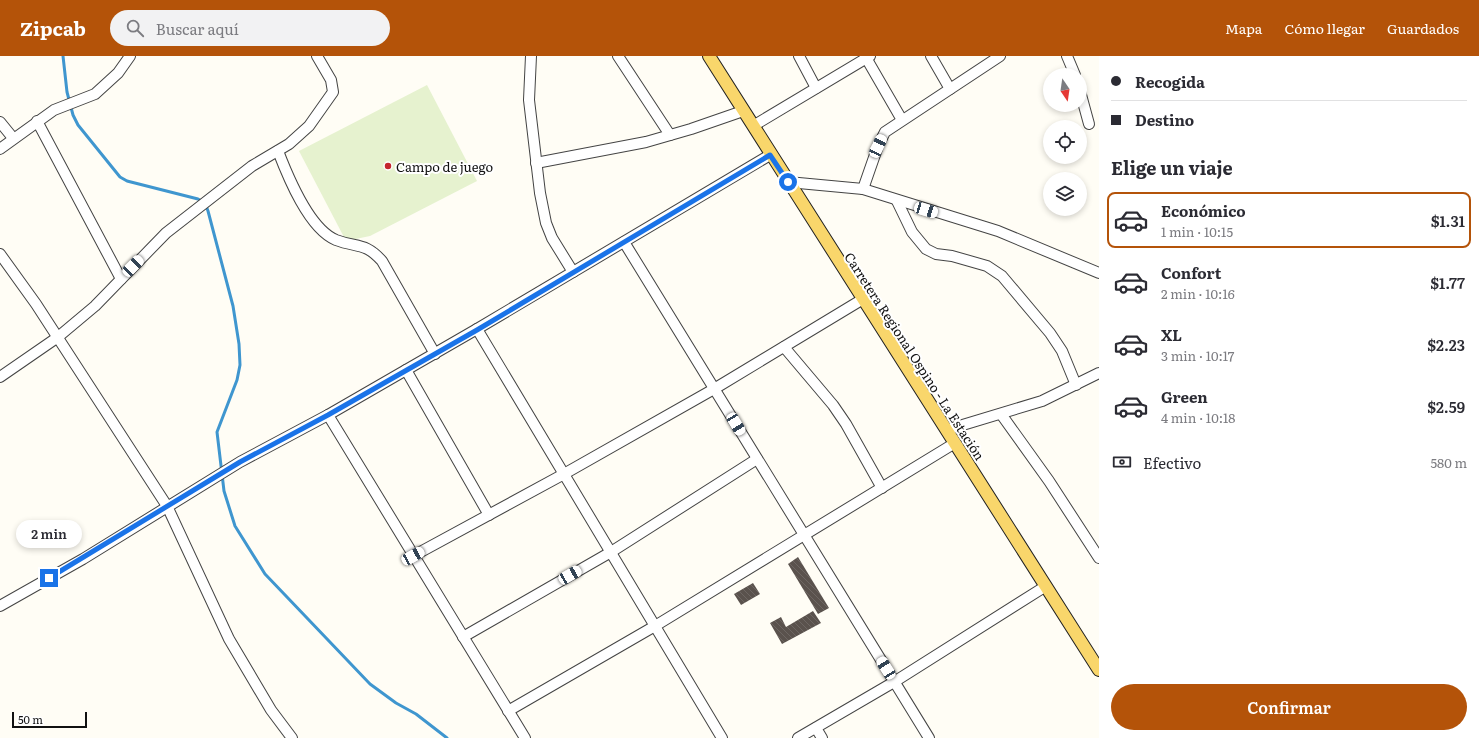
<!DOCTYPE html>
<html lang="es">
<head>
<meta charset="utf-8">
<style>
	body { margin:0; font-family:Literata,serif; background:#f2f2f3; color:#2b2b33; height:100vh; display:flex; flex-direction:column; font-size:15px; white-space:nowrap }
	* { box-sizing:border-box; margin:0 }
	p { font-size:13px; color:#7c7c81 }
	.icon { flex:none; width:22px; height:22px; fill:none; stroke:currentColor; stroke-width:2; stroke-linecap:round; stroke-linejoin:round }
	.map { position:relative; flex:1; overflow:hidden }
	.side { display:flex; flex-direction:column; background:#fff; width:380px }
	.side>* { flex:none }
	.banner { display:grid; align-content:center; height:88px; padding:0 12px; background:#fff }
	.needle { width:26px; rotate:167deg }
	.tools { position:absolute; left:1043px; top:12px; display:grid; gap:8px }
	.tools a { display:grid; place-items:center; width:44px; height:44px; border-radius:50%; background:#fff; box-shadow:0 2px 6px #0003; font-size:20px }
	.scale { position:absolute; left:12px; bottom:10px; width:75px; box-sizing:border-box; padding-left:4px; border:2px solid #111; border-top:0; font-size:11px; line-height:14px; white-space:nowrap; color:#111; -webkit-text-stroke:3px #fff; paint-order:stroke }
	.end { position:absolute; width:18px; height:18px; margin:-9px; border:5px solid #1a73e8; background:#fff; box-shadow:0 0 0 2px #fff }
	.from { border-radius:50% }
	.bubble { position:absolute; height:28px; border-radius:14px; background:#fff; box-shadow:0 2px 6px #0003; font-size:13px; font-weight:600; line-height:28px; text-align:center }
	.car { position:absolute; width:12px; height:24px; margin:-12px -6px; border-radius:5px; box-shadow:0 0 3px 1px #0007; background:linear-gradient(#fff 24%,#345 0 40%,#fff 0 76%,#345 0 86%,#fff 0) }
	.banner b { display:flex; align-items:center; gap:14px; height:38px; font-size:15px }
	.banner b+b { border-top:1px solid #e1e1e2 }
	.banner i { width:10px; height:10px; background:#2b2b33 }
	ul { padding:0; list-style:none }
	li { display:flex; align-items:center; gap:12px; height:56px; margin:0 8px 6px; padding:0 4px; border:2px solid transparent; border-radius:8px }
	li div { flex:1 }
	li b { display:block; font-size:15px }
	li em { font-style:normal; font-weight:600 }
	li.on { border-color:#b45309 }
	li>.icon { width:36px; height:36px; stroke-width:1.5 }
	h2 { padding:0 12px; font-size:18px; line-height:48px }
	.pay { display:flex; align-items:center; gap:10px; height:44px; padding:0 12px; font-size:15px }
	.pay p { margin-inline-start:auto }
	.button { display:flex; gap:8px; margin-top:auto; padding:8px 12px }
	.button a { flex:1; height:46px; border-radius:24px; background:#b45309; color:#fff; font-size:16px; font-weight:600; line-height:46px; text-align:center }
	header { display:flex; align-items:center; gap:24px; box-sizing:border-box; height:56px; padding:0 20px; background:#b45309; color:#fff }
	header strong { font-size:19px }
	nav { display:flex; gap:22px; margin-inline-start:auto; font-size:14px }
	.search { width:280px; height:36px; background:#f2f2f3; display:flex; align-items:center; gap:10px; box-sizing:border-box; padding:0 14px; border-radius:22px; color:#7c7c81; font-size:15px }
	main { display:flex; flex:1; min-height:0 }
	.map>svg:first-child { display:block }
	.pitch { fill:#e6f2cf }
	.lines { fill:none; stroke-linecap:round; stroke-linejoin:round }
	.stream { stroke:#3f96cf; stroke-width:3 }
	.building { fill:url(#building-back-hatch) }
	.minor-casing { stroke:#444; stroke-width:12 }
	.major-casing { stroke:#222; stroke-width:14 }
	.minor { stroke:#fff; stroke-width:10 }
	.major { stroke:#f9d66b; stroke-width:12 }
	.route { stroke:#1a73e8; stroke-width:5 }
	.poi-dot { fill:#c4262e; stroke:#fff; stroke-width:1.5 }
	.labels { text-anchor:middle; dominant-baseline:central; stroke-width:4; stroke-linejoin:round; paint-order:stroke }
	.poi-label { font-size:13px; fill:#111; stroke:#fff; text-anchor:start }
	.street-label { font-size:13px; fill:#111; stroke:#fff }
</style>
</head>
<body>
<header>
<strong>Zipcab</strong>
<div class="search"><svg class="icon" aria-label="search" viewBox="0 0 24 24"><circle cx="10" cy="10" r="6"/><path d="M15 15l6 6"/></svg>Buscar aquí</div>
<nav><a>Mapa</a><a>Cómo llegar</a><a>Guardados</a></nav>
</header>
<main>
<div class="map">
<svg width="1099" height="682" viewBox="0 0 1099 682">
	<defs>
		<pattern id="building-back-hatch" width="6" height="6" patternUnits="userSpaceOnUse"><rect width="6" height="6" fill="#5a524d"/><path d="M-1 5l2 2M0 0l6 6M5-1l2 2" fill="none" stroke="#6d6662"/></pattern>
	</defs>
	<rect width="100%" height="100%" fill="#fffdf5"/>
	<!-- pitch -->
	<path class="pitch" d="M427,29L477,125L370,180L346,185L299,95Z"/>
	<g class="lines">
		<!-- stream -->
		<path class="stream" d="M63,0L67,36L73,59L78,69L120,121L127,125L198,143L205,147L208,155L233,250L239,288L240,309L237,324L217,376L224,435L235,470L265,518L370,628L396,647L416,658L447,682"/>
	</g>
	<!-- building -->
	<g class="building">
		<path d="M798,501L829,552L818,558L788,508Z"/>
		<path d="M753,527L760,538L741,549L734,538Z"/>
		<path d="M813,555L821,567L782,588L770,567L781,561L786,571Z"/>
	</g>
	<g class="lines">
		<defs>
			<g id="minor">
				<path d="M531,0L529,44L540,137L546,167L552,182L573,216"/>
				<path d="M618,0L670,79"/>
				<path d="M799,0L816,32"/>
				<path d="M865,0L902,64"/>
				<path d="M931,0L950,33"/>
				<path d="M1067,0L1075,19"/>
				<path d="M1080,35L1089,68"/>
				<path d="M37,65L121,223"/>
				<path d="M0,66L13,82"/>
				<path d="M753,70L870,0"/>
				<path d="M0,93L54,54L95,38L118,17L130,0"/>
				<path d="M278,95C288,121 309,173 336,184C357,192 365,186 382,205L435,298"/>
				<path d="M536,107L646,86L691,73L743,55"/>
				<path d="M788,126L863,133L998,175L1099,217"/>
				<path d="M863,133L878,90L885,76L1000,0"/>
				<path d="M897,145L912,176L926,193L936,198L952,200L987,210L1002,220L1050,277L1062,295L1076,329"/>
				<path d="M624,186L929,682"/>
				<path d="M0,198L36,248L167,450L229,583L271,654L292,682"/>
				<path d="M477,273L722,682"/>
				<path d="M784,291L833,349L846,368L882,432"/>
				<path d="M406,314L489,459"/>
				<path d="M0,321L58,281L95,250L166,177L252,110L289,88L309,70L333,36L331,24L317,0"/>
				<path d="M1001,358L1049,425L1099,502"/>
				<path d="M328,359L525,682"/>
				<path d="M946,374L1042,345L1099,317"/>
				<path d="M413,500L564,418L714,333L863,243"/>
				<path d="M0,550L83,503L240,406L328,359L477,273L770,99"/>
				<path d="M463,581L611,496L757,403"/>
				<path d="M508,655L655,570L955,387"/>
				<path d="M816,672L822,682"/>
				<path d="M798,682L894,626L1046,530"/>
			</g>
			<path id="major" d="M709,0L1099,614"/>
		</defs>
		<!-- minor casing -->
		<use href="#minor" class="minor-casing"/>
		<!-- major casing -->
		<use href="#major" class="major-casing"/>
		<!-- minor -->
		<use href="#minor" class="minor"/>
		<!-- major -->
		<use href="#major" class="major"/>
	</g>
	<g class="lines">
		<!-- route -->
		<path class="route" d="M49,522L240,406L328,359L477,274L770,99L788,126"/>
	</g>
	<!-- markers -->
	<circle class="poi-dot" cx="388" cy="110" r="4"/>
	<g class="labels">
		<!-- poi labels -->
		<g class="poi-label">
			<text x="396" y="110">Campo de juego</text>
		</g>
		<!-- street labels -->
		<g class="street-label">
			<text transform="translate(915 300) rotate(57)">Carretera Regional Ospino - La Estación</text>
		</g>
	</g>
</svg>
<div class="tools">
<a><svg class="needle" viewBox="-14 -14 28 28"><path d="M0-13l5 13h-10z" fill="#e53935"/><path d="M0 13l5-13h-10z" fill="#7c7c81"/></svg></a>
<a><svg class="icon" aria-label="locate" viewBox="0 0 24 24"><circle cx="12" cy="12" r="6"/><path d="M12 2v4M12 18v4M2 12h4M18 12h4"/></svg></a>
<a><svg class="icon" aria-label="layers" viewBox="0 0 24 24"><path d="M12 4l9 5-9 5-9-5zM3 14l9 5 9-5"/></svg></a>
</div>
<div class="scale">50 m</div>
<i class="end from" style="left:788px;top:126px"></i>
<i class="end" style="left:49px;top:522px"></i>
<div class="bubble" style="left:16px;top:464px;width:66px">2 min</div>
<i class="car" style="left:878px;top:90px;rotate:25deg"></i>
<i class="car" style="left:926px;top:154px;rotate:107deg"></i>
<i class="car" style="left:133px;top:210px;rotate:45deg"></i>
<i class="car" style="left:736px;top:368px;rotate:149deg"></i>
<i class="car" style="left:413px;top:500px;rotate:61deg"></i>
<i class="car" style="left:570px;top:519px;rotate:60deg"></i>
<i class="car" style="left:886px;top:612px;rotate:328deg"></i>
</div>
<section class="side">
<div class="banner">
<b><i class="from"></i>Recogida</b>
<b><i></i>Destino</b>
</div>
<h2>Elige un viaje</h2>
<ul>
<li class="on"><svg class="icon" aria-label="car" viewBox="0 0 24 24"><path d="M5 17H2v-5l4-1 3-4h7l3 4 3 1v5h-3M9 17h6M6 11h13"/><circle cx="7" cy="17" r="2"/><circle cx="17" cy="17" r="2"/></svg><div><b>Económico</b><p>1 min · 10:15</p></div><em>$1.31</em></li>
<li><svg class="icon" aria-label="car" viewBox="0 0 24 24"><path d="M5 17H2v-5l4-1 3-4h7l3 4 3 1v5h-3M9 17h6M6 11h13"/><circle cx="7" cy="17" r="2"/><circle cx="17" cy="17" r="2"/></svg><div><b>Confort</b><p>2 min · 10:16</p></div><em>$1.77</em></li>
<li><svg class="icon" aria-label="car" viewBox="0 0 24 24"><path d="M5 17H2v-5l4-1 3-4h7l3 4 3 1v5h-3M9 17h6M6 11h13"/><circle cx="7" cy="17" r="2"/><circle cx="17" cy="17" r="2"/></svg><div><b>XL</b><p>3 min · 10:17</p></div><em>$2.23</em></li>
<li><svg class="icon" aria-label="car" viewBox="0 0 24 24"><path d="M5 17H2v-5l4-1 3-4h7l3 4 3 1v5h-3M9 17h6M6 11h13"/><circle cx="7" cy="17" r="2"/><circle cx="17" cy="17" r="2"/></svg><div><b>Green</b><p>4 min · 10:18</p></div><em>$2.59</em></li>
</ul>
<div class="pay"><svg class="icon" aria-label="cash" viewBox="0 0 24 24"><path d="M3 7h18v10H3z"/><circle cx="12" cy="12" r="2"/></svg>Efectivo<p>580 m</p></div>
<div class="button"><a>Confirmar</a></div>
</section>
</main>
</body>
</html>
